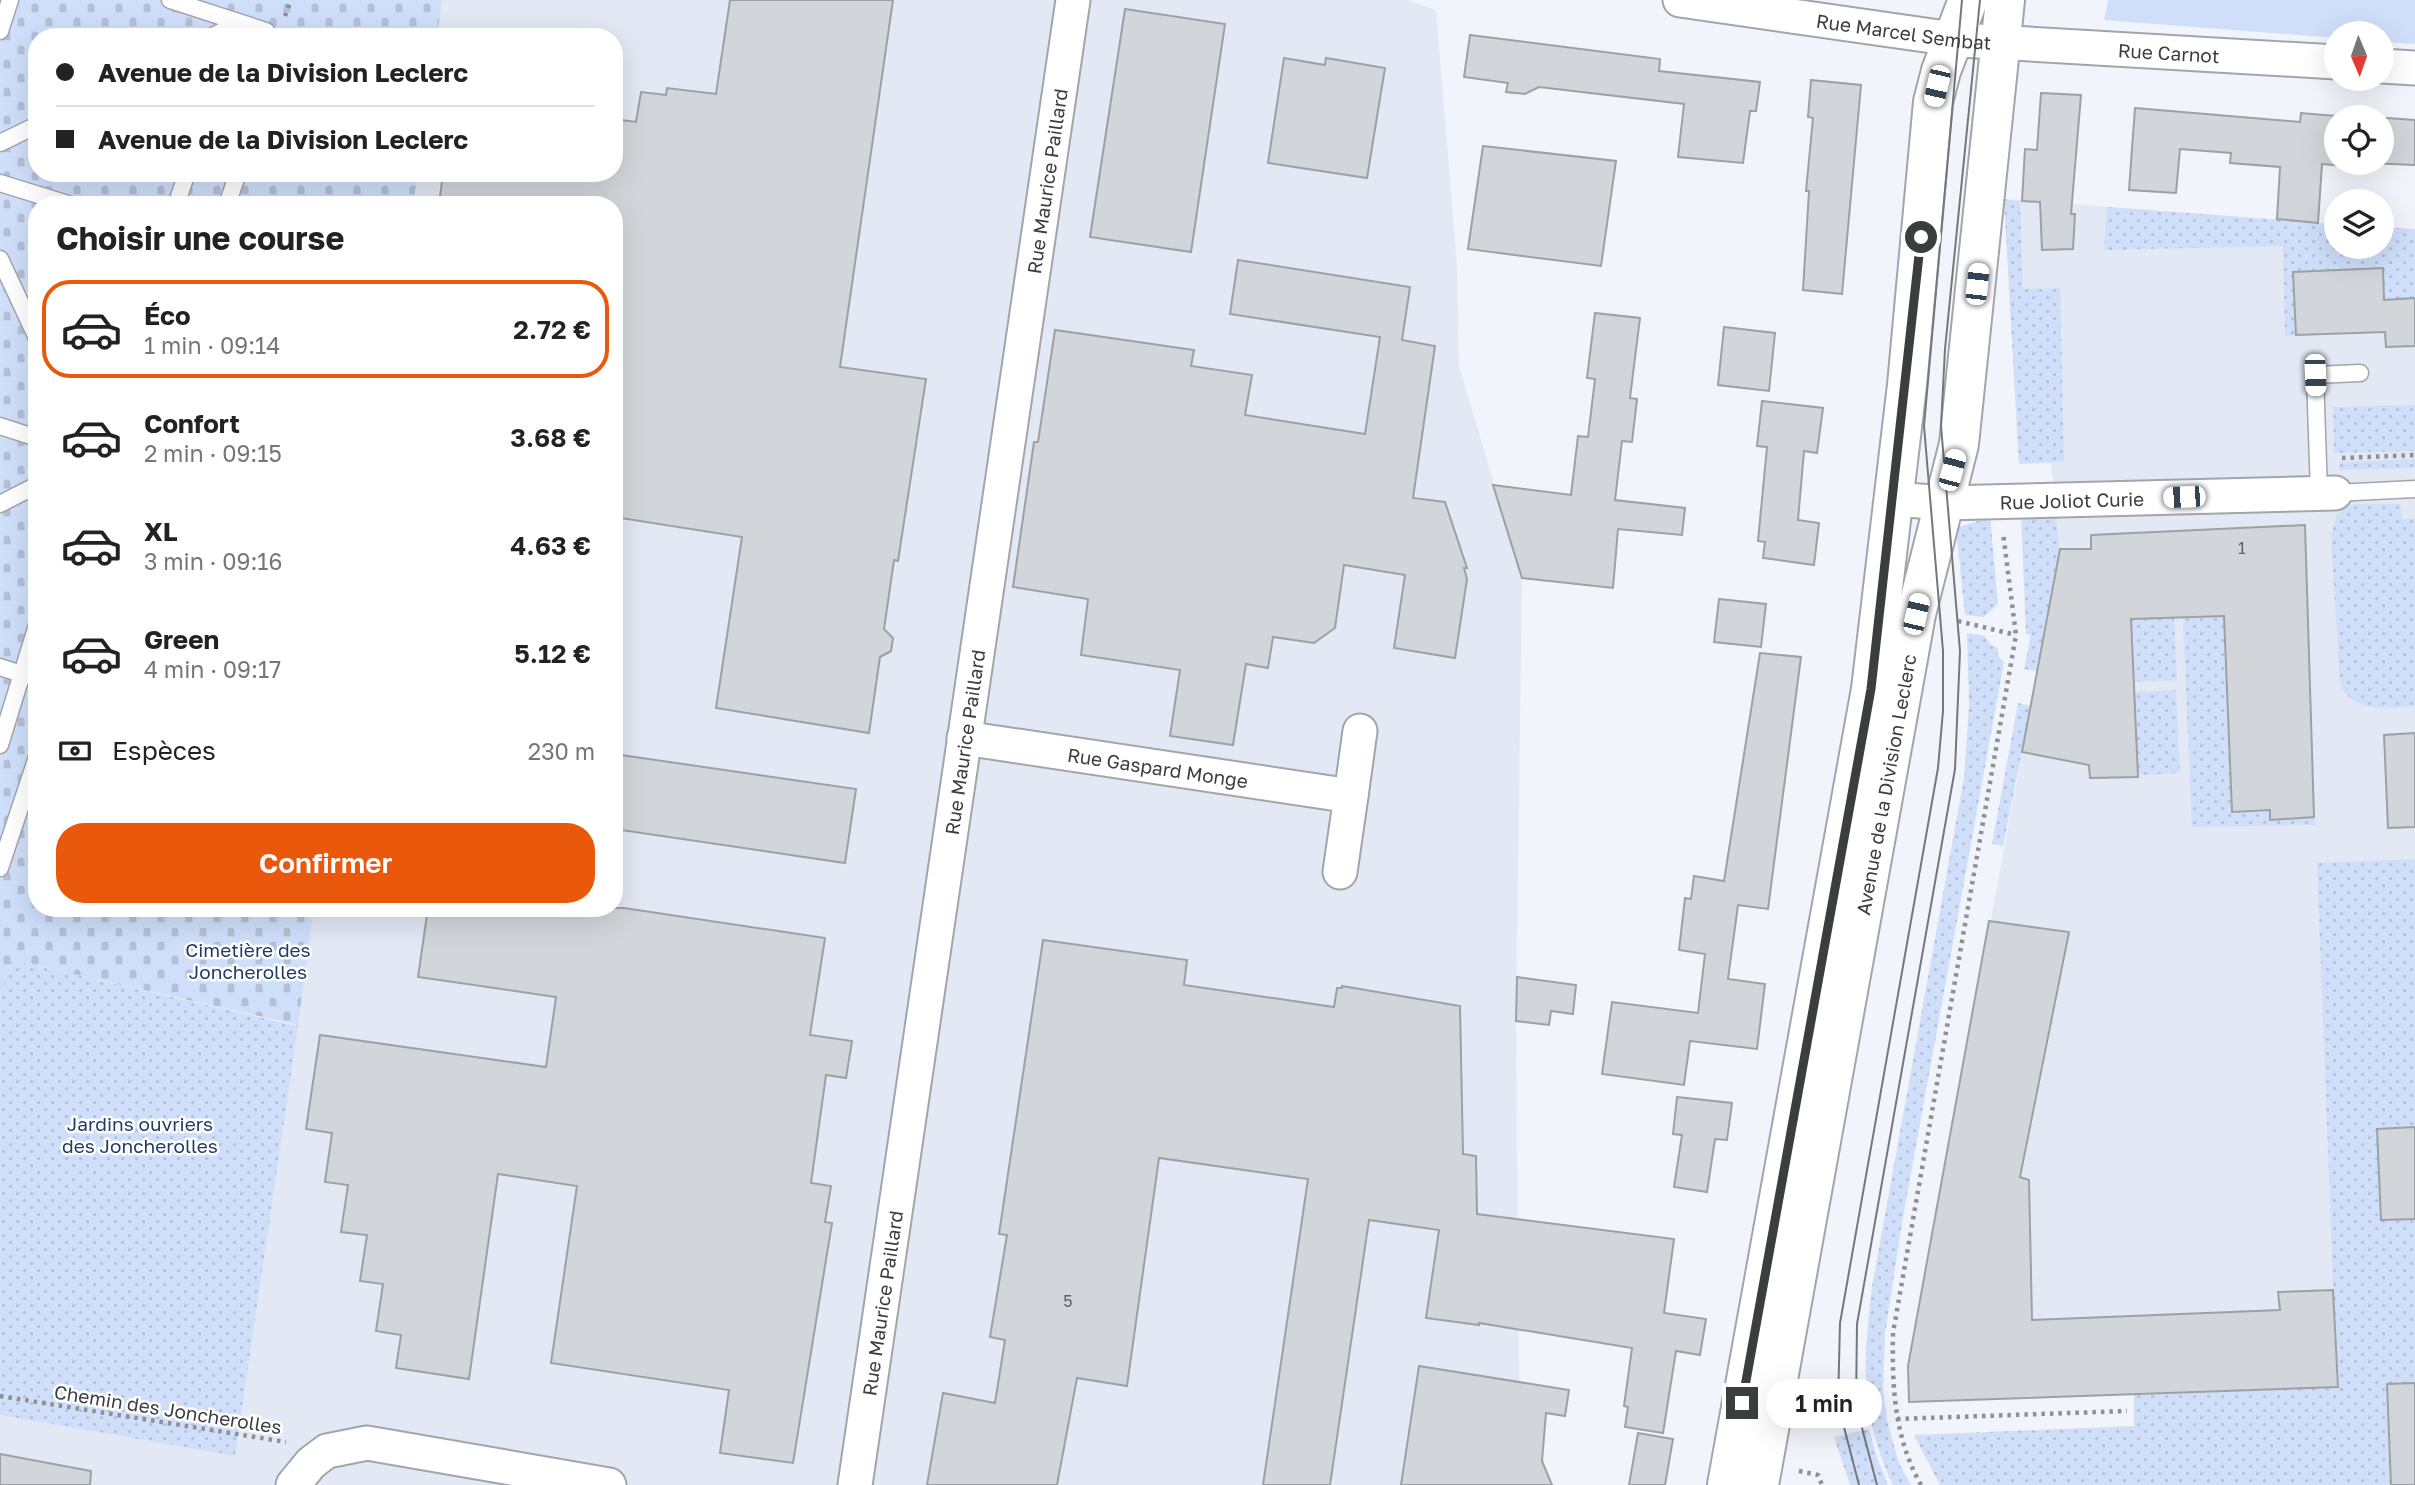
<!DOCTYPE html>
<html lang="fr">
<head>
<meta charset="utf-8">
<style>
	body { margin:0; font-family:"Golos Text",sans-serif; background:#f6f6f6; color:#222; height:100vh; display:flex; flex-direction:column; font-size:26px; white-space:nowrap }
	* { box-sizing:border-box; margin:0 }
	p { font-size:23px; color:#767676 }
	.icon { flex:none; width:38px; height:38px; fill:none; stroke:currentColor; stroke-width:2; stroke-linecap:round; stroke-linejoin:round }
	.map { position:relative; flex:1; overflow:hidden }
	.panel { position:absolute; left:28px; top:196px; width:595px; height:721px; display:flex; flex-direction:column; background:#fff; border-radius:28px; box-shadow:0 7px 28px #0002 }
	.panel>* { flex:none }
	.guide { position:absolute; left:28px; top:28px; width:595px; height:154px; border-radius:28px; box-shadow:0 7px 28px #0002; display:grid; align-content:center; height:154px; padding:0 28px; background:#fff }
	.needle { width:46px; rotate:178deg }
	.fabs { position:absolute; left:2324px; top:21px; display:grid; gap:14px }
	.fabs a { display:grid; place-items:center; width:70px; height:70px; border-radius:50%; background:#fff; box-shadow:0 7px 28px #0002; font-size:35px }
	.end { position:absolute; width:32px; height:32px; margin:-16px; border:9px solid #3b3d3f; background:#fff; box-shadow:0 0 0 4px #fff }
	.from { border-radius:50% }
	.bubble { position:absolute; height:49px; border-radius:24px; background:#fff; box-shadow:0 7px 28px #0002; font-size:23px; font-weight:600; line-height:49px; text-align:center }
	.car { position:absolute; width:21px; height:42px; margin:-21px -10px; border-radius:9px; box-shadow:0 0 5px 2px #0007; background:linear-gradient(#fff 24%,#345 0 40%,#fff 0 76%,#345 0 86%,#fff 0) }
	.guide b { display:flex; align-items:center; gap:24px; height:66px; font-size:26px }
	.guide b+b { border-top:2px solid #e0e0e0 }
	.guide i { width:18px; height:18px; background:#222 }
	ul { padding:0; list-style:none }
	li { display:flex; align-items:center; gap:21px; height:98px; margin:0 14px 10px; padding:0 14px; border:4px solid transparent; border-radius:28px }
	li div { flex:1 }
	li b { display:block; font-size:26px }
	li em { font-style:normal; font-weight:600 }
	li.current { border-color:#ea580c }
	li>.icon { width:63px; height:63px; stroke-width:1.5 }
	h2 { padding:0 28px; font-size:32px; line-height:84px }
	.pay { display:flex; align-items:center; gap:18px; height:77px; padding:0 28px; font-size:26px }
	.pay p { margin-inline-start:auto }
	.primary-button { display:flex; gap:14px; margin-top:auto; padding:14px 28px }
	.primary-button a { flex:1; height:80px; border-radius:28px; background:#ea580c; color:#fff; font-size:28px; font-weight:600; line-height:80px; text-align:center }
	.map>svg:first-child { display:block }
	.built { fill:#e2e8f4 }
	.green { fill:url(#green-dots) }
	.cemetery { fill:url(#cemetery-stones) }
	.pitch { fill:#cfdffa }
	.building { fill:#d2d5da; stroke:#9da0a5; stroke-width:2 }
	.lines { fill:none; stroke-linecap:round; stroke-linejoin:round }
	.service-casing { stroke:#a2a5ab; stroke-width:19 }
	.minor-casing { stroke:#a2a5ab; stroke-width:37 }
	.tertiary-casing { stroke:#a2a5ab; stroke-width:42 }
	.path { stroke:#8d9094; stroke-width:4.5; stroke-dasharray:3.5 5; stroke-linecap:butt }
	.service { stroke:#fff; stroke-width:16 }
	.minor { stroke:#fff; stroke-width:33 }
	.tertiary { stroke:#fff; stroke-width:38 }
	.tram { stroke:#75787b; stroke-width:2 }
	.route { stroke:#3b3d3f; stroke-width:9 }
	.labels { text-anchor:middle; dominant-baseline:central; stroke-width:5; stroke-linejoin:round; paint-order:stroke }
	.number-label { font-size:16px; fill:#616366 }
	.street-label { font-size:19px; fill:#3b3d3f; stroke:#fff }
	.park-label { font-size:19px; fill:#203a69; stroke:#fff }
</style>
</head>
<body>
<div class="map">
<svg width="2415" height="1485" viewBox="0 0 2415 1485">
	<defs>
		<pattern id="green-dots" width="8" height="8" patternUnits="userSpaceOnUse" patternTransform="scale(1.75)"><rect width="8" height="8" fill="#cfdffa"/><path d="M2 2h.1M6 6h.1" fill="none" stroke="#b3c0d7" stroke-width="1.8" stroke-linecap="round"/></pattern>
		<pattern id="cemetery-stones" width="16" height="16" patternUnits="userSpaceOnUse" patternTransform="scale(1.75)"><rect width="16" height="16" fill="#cfdffa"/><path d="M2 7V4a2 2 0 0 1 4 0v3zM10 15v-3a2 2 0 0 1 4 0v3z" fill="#b3c0d7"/></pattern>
	</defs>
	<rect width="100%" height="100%" fill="#f1f4fa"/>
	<!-- built -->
	<g class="built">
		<path d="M442,0H1407L1436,10L1457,266L1459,366L1522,578L1516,1021L1520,1485H0V1415L235,1456L314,908H614V205H413L418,173H614V37H437Z"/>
		<path d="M2004,199L2336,224V247H2382L2415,231V1485L2337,1387L1909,1402L1936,1214L2060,549L2051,463L2019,464Z"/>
	</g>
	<!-- green -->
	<g class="green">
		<path d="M2004,199L2020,201L2023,289L2060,288L2064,461L2019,464Z"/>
		<path d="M2107,207L2336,224V247H2382V227L2415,229V298L2384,300L2383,268L2293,273L2296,335L2285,336L2283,246L2104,250Z"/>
		<path d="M2415,405V451L2334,453L2333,407Z"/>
		<path d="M2415,459V468L2340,470L2339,462Z"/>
		<path d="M2350,504H2400L2402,519H2415V706C2389,708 2353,714 2340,684L2331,535L2337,515Z"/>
		<path d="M2021,514L2056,515L2060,549L2038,671L2024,669L2031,635L2026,634Z"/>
		<path d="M1990,517L1998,604L1984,617L1965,615L1956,528Z"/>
		<path d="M2224,616L2227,706L2242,705L2228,721L2232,812L2270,810L2271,820L2314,817L2315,825L2192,827L2183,617Z"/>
		<path d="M2174,617L2177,680L2134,682L2131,619Z"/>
		<path d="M1967,633L1985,636L1991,645L1998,648V656L2004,662L1902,1223L1885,1334L1883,1389L1887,1421L1899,1463L1911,1485H1893C1860,1416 1863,1360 1872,1287L1964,778L1969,705Z"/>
		<path d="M2176,690L2180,773L2138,775L2134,692Z"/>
		<path d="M2018,703L2031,706L2003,846L1992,844Z"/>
		<path d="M2415,859V1485H1940L1914,1435L2134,1426V1395L2337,1387L2317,863Z"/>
		<path d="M11,960L298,1026L235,1456L0,1415V995Z"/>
		<path d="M1869,1429L1876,1455L1888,1485H1850L1834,1437Z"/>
	</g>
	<!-- cemetery -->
	<path class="cemetery" d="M0,0H442L437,37H37V173H418L413,205H37V908H314L298,1025L11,960L0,995Z"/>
	<!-- pitch -->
	<path class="pitch" d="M2108,0H2415V44L2382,42V33H2336V38L2104,20Z"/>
	<!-- building -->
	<g class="building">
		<path d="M730,0H893L840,367L926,379L898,561L894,560L884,629L893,638L891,651L880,657L869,733L716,708L742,537L614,517V205H439L443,173H614V119L636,122L641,92L666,95L667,88L716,94Z"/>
		<path d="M1125,9L1225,24L1191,252L1090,237Z"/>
		<path d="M1470,35L1660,59L1659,71L1760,82L1756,111H1750L1743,163L1678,157L1684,104L1539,87L1525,94L1506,92L1508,83L1464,77Z"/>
		<path d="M1284,58L1325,65L1326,58L1385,68L1367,178L1268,163Z"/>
		<path d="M1811,80L1861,85L1842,294L1803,290L1809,191H1806L1813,118L1808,117Z"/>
		<path d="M2041,93L2081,95L2071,214H2075L2073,249L2042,250L2040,202L2022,201L2025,149L2037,150Z"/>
		<path d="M2135,108L2300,122L2301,113L2349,117H2336V163H2345V166L2322,164L2318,223L2277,219L2280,167L2230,163L2231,153L2180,149L2176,193L2129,190Z"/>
		<path d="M2387,118L2415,120V165L2367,163H2382V120Z"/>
		<path d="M1483,146L1616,161L1601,266L1468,249Z"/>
		<path d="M1238,260L1410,287L1402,340L1435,346L1413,498L1445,502L1467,568H1464L1467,579L1455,658L1394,648L1405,575L1344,565L1335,628L1314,643L1273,637L1268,668L1246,664L1233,745L1170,736L1180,670L1081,655L1088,599L1013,587L1034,442H1038L1055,330L1194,350L1191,366L1252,375L1245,415L1365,434L1380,337L1230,314Z"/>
		<path d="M2383,268L2384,300L2415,298V346L2386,347L2385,332L2296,335L2293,272Z"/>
		<path d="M1595,313L1640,318L1630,398L1637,399L1632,442L1622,441L1615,500L1685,508L1682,535L1618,529L1613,588L1522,578L1493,485L1571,495L1578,436L1588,437L1595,379L1587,378Z"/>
		<path d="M1724,327L1775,333L1769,391L1718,385Z"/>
		<path d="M1762,401L1823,408L1817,453L1804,451L1798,520L1819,523L1814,565L1763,558L1765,542L1758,541L1767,447L1757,446Z"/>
		<path d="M2305,525L2314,817L2270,820V810L2232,812L2224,616L2131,619L2138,777L2090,778L2089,765L2022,752L2060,549H2091V535Z"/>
		<path d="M1719,599L1766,604L1761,647L1714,642Z"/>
		<path d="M1760,653L1801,657L1768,909L1738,905L1728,979L1765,984L1757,1049L1690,1041L1684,1085L1602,1074L1612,1002L1698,1013L1705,954L1679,950L1685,898L1691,899L1694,876L1724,881Z"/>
		<path d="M2415,733V827L2388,828L2384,735Z"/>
		<path d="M614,754L856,789L845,863L614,829Z"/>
		<path d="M428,908H624L825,938L810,1035L852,1041L846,1078L826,1075L811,1183L831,1186L825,1222L832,1223L793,1463L720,1453L729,1390L551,1363L577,1186L498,1174L469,1379L396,1368L401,1335L376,1331L383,1284L360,1281L367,1235L341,1232L348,1185L325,1182L332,1133L306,1129L320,1035L546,1067L556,997L418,977Z"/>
		<path d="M1989,921L2069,932L2020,1177L2029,1180L2032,1320L2280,1310L2278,1292L2333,1290L2338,1387L1909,1402L1908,1366Z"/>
		<path d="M1043,940L1187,960L1184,985L1334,1007L1337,988H1342V986L1460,1006L1463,1154L1476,1156L1477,1214L1674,1239L1664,1313L1706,1319L1700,1355L1676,1351L1663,1433L1625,1427L1628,1407L1624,1406L1632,1348L1479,1323V1325L1426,1318L1439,1230L1369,1220L1330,1485H1263L1308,1179L1159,1158L1127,1386L1077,1378L1057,1485H927L943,1393L995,1403L1005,1340L990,1337L1007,1235L999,1234Z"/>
		<path d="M1517,977L1576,985L1573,1014L1551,1011L1549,1025L1516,1021Z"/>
		<path d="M1677,1097L1732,1103L1727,1140L1715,1139L1707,1192L1674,1187L1682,1135L1673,1134Z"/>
		<path d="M2415,1127V1219L2381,1220L2377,1129Z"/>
		<path d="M1419,1366L1569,1390L1565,1416L1546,1413L1542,1461L1552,1485H1401Z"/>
		<path d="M2415,1383V1485H2391L2387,1384Z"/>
		<path d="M1638,1433L1673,1439L1665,1485H1629Z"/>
		<path d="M0,1454L91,1471L90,1485H0Z"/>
	</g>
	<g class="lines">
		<defs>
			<g id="service">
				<path d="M170,0L266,31L270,37"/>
				<path d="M0,31L10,0"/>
				<path d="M211,37L239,23"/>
				<path d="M0,143L37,125"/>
				<path d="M0,183L71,205"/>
				<path d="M176,205L187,173"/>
				<path d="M227,205L238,173"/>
				<path d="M0,259L37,338"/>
				<path d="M0,426L37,438"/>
				<path d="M2319,493L2315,375L2360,373"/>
				<path d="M2335,493L2415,489"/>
				<path d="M0,504L37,485"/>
				<path d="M0,667L37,679"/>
				<path d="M0,745L37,625"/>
				<path d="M0,868L37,757"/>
			</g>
			<g id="minor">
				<path id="s1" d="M1680,0L1960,40L2336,62"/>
				<path d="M2382,66L2415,68"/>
				<path id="s2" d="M1894,499L1945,503L2335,493"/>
				<path id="s3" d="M964,738L1351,796L1340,872"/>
				<path d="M1351,796L1360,731"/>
				<path d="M293,1485L311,1463L327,1451L367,1443L609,1485"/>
				<path id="s4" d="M855,1485L1073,0"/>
			</g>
			<g id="tertiary">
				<path d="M1727,1485L1871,689L1907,385L1933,102L1941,71L1968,0"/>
				<path id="s5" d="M1759,1485L1916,614L1959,444L2005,0"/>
			</g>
		</defs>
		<!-- service casing -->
		<use href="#service" class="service-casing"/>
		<!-- minor casing -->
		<use href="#minor" class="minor-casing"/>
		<!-- tertiary casing -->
		<use href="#tertiary" class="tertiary-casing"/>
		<!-- path -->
		<g class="path">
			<path d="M285,16L291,0"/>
			<path d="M2342,458L2415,455"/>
			<path d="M1958,621L2016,635"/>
			<path d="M0,1396L286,1442"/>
			<path d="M1897,1419L2127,1411"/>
			<path d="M1799,1471L1818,1475L1822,1485"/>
			<path d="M1921,1485C1894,1437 1892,1387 1893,1333L2016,635L2003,533"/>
		</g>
		<!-- service -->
		<use href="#service" class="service"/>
		<!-- minor -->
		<use href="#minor" class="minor"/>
		<!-- tertiary -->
		<use href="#tertiary" class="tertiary"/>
		<!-- tram -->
		<g class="tram">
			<path d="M1859,1485L1838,1404L1840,1323L1938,768L1943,711V651L1924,426L1962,0"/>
			<path d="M1877,1485L1856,1405L1857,1324L1955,769L1960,651L1941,426L1945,349L1980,0"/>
		</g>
	</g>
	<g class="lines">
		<!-- route -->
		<path class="route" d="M1742,1403L1871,689L1921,237"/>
	</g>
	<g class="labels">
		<!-- number labels -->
		<g class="number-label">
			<text x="2242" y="548">1</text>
			<text x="1068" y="1301">5</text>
		</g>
		<!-- street labels -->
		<g class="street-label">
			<text stroke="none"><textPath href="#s1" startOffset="226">Rue Marcel Sembat</textPath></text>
			<text stroke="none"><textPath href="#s1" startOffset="492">Rue Carnot</textPath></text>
			<text stroke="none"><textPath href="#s4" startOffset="1318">Rue Maurice Paillard</textPath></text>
			<text stroke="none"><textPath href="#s2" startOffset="178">Rue Joliot Curie</textPath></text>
			<text stroke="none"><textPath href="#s4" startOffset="751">Rue Maurice Paillard</textPath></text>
			<text stroke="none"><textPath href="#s3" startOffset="196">Rue Gaspard Monge</textPath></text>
			<text stroke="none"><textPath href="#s5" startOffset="712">Avenue de la Division Leclerc</textPath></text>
			<text stroke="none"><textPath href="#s4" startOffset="184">Rue Maurice Paillard</textPath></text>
			<text transform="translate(168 1409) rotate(9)">Chemin des Joncherolles</text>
		</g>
		<!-- park labels -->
		<g class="park-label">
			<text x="248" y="949">Cimetière des<tspan x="248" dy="22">Joncherolles</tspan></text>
			<text x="140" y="1123">Jardins ouvriers<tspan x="140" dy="22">des Joncherolles</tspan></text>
		</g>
	</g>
</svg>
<div class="fabs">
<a><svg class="needle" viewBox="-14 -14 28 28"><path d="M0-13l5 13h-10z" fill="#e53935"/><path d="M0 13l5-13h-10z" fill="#767676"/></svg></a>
<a><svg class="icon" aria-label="locate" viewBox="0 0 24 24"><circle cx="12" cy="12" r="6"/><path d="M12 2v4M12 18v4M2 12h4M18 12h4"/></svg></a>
<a><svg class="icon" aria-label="layers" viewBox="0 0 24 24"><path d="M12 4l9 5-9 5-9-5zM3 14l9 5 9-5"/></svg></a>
</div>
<i class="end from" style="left:1921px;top:237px"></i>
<i class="end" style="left:1742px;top:1403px"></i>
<div class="bubble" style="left:1766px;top:1379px;width:116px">1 min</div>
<i class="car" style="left:1937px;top:86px;rotate:193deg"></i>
<i class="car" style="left:1977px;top:284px;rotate:6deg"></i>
<i class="car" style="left:2315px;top:375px;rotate:178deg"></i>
<i class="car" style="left:1952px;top:470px;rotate:15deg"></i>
<i class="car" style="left:2184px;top:497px;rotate:268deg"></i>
<i class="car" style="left:1916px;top:614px;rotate:13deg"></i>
<div class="guide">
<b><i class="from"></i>Avenue de la Division Leclerc</b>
<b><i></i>Avenue de la Division Leclerc</b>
</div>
<section class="panel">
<h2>Choisir une course</h2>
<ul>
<li class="current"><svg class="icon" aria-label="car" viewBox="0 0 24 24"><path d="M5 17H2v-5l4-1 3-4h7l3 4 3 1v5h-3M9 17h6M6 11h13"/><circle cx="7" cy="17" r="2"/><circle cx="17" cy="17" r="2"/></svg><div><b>Éco</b><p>1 min · 09:14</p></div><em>2.72 €</em></li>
<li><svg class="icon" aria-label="car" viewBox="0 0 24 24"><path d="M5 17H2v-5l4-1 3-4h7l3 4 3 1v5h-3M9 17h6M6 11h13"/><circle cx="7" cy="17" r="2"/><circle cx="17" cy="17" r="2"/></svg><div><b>Confort</b><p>2 min · 09:15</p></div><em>3.68 €</em></li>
<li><svg class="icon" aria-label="car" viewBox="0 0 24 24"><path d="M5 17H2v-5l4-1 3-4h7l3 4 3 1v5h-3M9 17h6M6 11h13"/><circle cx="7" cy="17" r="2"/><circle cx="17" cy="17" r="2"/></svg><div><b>XL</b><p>3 min · 09:16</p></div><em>4.63 €</em></li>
<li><svg class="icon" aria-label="car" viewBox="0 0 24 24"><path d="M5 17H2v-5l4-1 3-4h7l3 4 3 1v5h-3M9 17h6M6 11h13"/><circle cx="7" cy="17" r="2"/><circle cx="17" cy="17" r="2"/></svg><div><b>Green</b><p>4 min · 09:17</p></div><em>5.12 €</em></li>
</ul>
<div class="pay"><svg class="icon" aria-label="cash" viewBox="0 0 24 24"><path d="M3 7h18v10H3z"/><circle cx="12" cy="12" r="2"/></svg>Espèces<p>230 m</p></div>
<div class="primary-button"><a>Confirmer</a></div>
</section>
</div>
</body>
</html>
